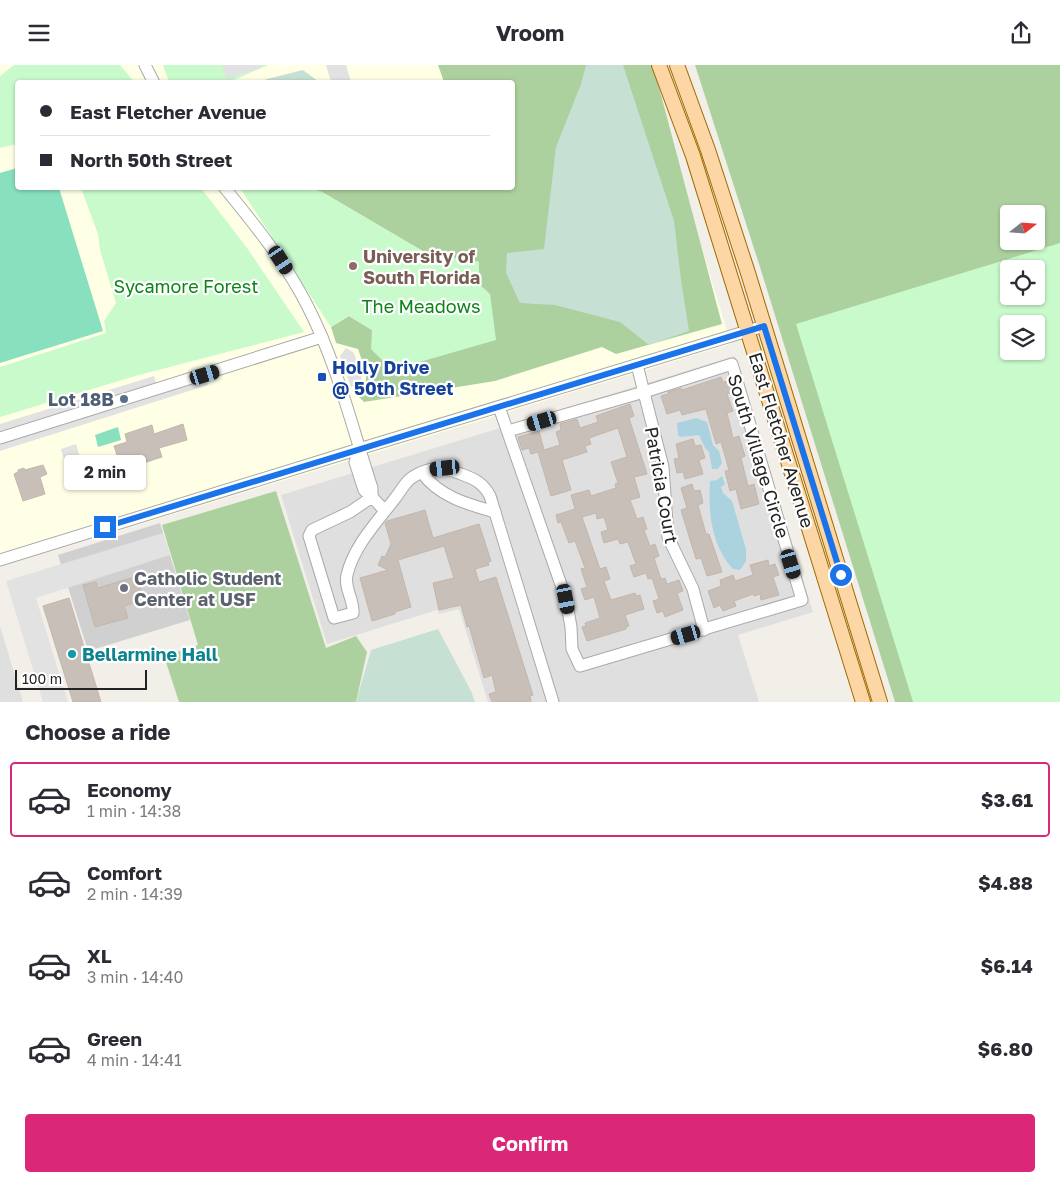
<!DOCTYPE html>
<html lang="en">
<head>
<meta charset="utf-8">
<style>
	body { margin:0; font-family:"Golos Text",sans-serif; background:#f7f7f7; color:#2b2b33; height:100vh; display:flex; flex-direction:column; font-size:19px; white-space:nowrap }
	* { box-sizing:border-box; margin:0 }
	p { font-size:16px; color:#7c7c81 }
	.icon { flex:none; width:28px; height:28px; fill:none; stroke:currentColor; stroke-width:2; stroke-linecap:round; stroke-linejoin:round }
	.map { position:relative; height:637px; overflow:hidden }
	.drawer { display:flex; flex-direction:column; background:#fff; flex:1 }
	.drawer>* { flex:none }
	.banner { position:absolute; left:15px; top:15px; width:500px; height:110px; border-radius:5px; box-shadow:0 1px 4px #0004; display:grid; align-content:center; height:110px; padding:0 25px; background:#fff }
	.needle { width:32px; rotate:73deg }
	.buttons { position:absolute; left:1000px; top:140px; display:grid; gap:10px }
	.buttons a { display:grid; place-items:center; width:45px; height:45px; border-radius:5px; background:#fff; box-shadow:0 1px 4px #0004; font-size:25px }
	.scale { position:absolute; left:15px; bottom:12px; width:132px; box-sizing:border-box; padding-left:5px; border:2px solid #222; border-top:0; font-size:14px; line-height:18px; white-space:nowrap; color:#222; -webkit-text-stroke:4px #fff; paint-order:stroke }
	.end { position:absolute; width:22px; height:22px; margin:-11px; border:6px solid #1a73e8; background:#fff; box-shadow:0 0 0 2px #fff }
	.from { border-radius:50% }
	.bubble { position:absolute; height:35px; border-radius:5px; background:#fff; box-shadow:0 1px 4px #0004; font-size:16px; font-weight:700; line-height:35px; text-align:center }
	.car { position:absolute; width:15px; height:30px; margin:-15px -8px; border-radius:6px; box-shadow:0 0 4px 1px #0007; background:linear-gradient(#222 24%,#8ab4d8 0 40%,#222 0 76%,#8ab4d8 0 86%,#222 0) }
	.banner b { display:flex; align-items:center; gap:18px; height:48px; font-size:19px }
	.banner b+b { border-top:1px solid #e1e1e2 }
	.banner i { width:12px; height:12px; background:#2b2b33 }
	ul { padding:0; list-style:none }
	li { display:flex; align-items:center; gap:15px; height:75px; margin:0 10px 8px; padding:0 15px; border:2px solid transparent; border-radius:5px }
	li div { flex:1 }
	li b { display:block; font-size:19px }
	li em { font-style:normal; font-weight:700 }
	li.active { border-color:#db2777 }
	li>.icon { width:45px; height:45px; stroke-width:1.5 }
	h2 { padding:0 25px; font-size:22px; line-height:60px }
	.primary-button { display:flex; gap:10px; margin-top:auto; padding:10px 25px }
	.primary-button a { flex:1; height:58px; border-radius:5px; background:#db2777; color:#fff; font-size:20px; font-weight:700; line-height:58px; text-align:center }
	header { display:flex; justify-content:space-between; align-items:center; height:65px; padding:0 25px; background:#fff; font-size:22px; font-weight:700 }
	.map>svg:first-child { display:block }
	.residential { fill:#e0dfdf }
	.education { fill:#ffffe5; fill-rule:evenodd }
	.religious { fill:#d0d0d0 }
	.forest { fill:#add19e; fill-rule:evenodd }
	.wetland { fill:#c6e0d4 }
	.park { fill:#c8facc; fill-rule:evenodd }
	.pitch { fill:#88e0be }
	.parking { fill:#e2e2e2 }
	.water { fill:#aad3df }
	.building { fill:#c7bfb8; stroke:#c4b6ab }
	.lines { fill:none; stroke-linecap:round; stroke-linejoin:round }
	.minor-casing { stroke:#a9a9a9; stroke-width:13 }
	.major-casing { stroke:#a06b00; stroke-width:16 }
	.minor { stroke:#fff; stroke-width:11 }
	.major { stroke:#fcd6a4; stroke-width:14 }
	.route { stroke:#1a73e8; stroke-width:6 }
	.education-dot { fill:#8d6e63; stroke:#fff; stroke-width:2 }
	.transit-dot { fill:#1a4fb4; stroke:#fff; stroke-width:2 }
	.service-dot { fill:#5c6f8a; stroke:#fff; stroke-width:2 }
	.worship-dot { fill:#6b7280; stroke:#fff; stroke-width:2 }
	.culture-dot { fill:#0f9aa8; stroke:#fff; stroke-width:2 }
	.labels { text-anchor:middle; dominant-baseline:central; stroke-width:4.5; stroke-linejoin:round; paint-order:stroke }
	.education-label { font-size:18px; font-weight:bold; fill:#785e54; stroke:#fff; text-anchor:start }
	.park-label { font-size:18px; fill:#0c8416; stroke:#fff }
	.transit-label { font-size:18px; font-weight:bold; fill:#164399; stroke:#fff; text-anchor:start }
	.service-label { font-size:18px; font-weight:bold; fill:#4e5e75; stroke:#fff; text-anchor:end }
	.street-label { font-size:18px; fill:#222; stroke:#fff }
	.worship-label { font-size:18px; font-weight:bold; fill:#5b616d; stroke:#fff; text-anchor:start }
	.culture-label { font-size:18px; font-weight:bold; fill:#0d838f; stroke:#fff; text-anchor:start }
</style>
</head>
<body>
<header><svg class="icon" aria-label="menu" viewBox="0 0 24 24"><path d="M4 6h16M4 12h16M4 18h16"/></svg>Vroom<svg class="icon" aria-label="share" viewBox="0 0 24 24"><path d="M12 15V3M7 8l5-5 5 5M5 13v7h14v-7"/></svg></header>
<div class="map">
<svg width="1060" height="637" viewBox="0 0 1060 637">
	<rect width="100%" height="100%" fill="#f2efe9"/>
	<!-- residential -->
	<g class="residential">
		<path d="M735,291L813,547L738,570L759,637H488L459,544L439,549L437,545L327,579L281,430Z"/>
		<path d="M0,561L23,637H0Z"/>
	</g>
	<!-- education -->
	<path class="education" d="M0,0H646L731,279L0,502ZM18,18H512V122H18Z"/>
	<!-- religious -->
	<path class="religious" d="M160,458L190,555L88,586L58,490Z"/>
	<!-- forest -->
	<g class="forest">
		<path d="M438,0H653L722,259L616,289L602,282L495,316L364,337L354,327L366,325V307L358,284L336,278L331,262L349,251L372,265L479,219V197L426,188L322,127L309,123L512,122V18L444,17Z"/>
		<path d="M695,0H1060V637H895L760,202ZM1009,149H1036V176H1009ZM1009,204H1036V231H1009ZM1009,259H1036V286H1009Z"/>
		<path d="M276,426L326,583L356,571L367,587L356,637H179L164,591L198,580L162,460Z"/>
	</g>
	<!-- wetland -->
	<g class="wetland">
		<path d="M586,0H623L674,156L681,215L689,266L649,280L620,257L555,240L520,238L506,208L507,188L544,184L556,82L581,19Z"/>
		<path d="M303,5L319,17H261L267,14Z"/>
		<path d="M438,564L471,626L475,637H356L371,585Z"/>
	</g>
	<!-- park -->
	<g class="park">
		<path d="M14,0H120L134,17L18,18L17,79L0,83V11Z"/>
		<path d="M163,0H268L227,18L169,17Z"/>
		<path d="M81,123H201L247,183L304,267L135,311L0,352V302L106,268L104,256L116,238L100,185L98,169Z"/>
		<path d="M240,123H309L322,127L426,188L479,197V219L490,229L496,275L392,305L371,284L372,265L349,251L331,262Z"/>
		<path d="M1060,178V637H913L796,259ZM1009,204H1036V231H1009ZM1009,259H1036V286H1009Z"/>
	</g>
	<!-- pitch -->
	<g class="pitch">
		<path d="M17,103L18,122L59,123L103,266L0,298V108Z"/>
		<path d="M118,362L121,375L98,382L95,370Z"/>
	</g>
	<!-- parking -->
	<g class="parking">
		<path d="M222,0H261V3L227,14Z"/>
		<path d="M326,0H346L351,17H331Z"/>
		<path d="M346,283L353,287L361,304L362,322H351L340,291Z"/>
		<path d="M204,304L208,320L0,386V359L154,311L156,318Z"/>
		<path d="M76,379L84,406L68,410L61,384Z"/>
		<path d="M163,468L170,490L36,533L68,637H43L6,516Z"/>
	</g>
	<!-- water -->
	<g class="water">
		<path d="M696,353L707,357L713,380L719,386L722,398L718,404H712L709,387L705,383L699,370L680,372L678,370L677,358Z"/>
		<path d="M722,411L725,419L721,422L723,428L732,436L746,484V496L740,505L733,504C711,480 708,447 710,416L717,415Z"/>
	</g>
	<!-- building -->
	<g class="building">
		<path d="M721,312L723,317L728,316L732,327L727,329L733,346L727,348L733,373L739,371L745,391L741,393L748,421L754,419L759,439L741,444L736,424L730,426L725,406L729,405L721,377L716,379L706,344L682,350L680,345L667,349L661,331L668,329V327L681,323L682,325Z"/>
		<path d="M630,339L634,351L629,353L647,409L634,412L640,432L630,435L637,454L643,452L647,464L644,465L650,481L655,479L659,491L654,493L661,514L665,513L667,519L679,515L683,526L677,528L683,545L665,552L663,546L657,548L653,536L659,534L652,513L648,514L646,508L634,512L630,501L636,499L628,477L620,479L618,474L604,478L601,467L608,465L604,452L597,454L596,448L582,452L600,504L606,502L610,514L604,516L611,535L635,528L636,531L640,530L644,544L625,550L629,561L626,562V564L587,576L582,562L586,561L585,558L600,553L594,532L585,535L581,524L587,522L581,504L585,503L575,476L569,478L561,457L558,458L556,450L575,444L571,430L589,425L591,431L616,423L615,419L618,418L611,397L627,392L618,363L589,373L591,379L585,381L587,387L562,395L571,425L551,431L538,387L531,389L529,383L522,385L518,372L539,366L544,385L560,380L556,367L561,365L560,359L577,354L580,363L598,357L596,351Z"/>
		<path d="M183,359L187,375L159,383L162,392L134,401L132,392L119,396L114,381L127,377L125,369L152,360L154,369Z"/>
		<path d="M693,374L695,381L701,380L705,393L699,395L703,409L685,414L683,407L677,408L674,394L679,393L676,379Z"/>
		<path d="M43,400L47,409L40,412L45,429L23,436L14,409L18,407V405L24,403L25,405Z"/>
		<path d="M692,419L694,426L700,425L703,438L698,440L706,469H709L722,507L707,511L701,493L696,494L681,445L687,443L681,423Z"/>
		<path d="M425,445L433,473L479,459L491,496L488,497L489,500L475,504L479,517L496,512L533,630L530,631L531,637H492L489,629L496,627L492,610L484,613L469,561L467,562L461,540L439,545L433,518L454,513L444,481L398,495L411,542L395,547V549L372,556L360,513L388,505L378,500L382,491L385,492L391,479L385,458L387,456Z"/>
		<path d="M768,495L769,501L775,499L779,510L773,512L779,530L761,535L760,529L754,531L753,529L734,536L736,541L723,546L720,540L714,543L708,526L721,521L720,515L733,510L735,516L753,510L750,500Z"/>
		<path d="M137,511L143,535L124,541L128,553L95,562L83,520L96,517L98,523Z"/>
		<path d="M69,533L101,637H73L43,541Z"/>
	</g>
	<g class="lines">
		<defs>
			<g id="minor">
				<path d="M145,0L154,18"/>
				<path d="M224,122C255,160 285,197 307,240C337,298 352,362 372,423V432L364,425L355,397L359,384"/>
				<path d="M637,300L663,402L668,472L693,524L704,565"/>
				<path d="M499,342L566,534L571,562L572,584L580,601L802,535L732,299L644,327L508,366"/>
				<path d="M0,373L322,272"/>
				<path d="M422,408C440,432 467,439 495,447"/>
				<path d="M385,446L372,432L350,447L312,465L309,471L334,553L353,548C354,535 344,523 347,510C354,480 378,456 396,432C400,427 405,418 410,414C419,407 435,401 446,404C451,405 456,407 461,409C475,414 483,418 490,431L553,637"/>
				<path d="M0,495L359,384L764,261"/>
			</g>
			<g id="major">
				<path d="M659,0L693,91L863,637"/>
				<path d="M677,0L708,85L748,208L880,637"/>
			</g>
		</defs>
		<!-- minor casing -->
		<use href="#minor" class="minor-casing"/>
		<!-- major casing -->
		<use href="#major" class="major-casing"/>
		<!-- minor -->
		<use href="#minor" class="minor"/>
		<!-- major -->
		<use href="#major" class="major"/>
	</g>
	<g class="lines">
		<!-- route -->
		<path class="route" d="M105,462L764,261L841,510"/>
	</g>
	<!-- markers -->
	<circle class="education-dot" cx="353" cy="201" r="5"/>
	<rect class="transit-dot" x="317" y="307" width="10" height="10" rx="2.5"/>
	<circle class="service-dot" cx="124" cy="334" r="5"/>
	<circle class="worship-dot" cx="124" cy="523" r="5"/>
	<circle class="culture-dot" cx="72" cy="589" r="5"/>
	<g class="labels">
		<!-- education labels -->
		<g class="education-label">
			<text x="363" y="191">University of<tspan x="363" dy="21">South Florida</tspan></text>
		</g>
		<!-- park labels -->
		<g class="park-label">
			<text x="186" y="221">Sycamore Forest</text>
			<text x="421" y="241">The Meadows</text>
		</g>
		<!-- transit labels -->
		<g class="transit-label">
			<text x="332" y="302">Holly Drive<tspan x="332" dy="21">@ 50th Street</tspan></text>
		</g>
		<!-- service labels -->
		<g class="service-label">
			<text x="114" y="334">Lot 18B</text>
		</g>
		<!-- street labels -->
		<g class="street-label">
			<text transform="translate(782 375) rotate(73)">East Fletcher Avenue</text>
			<text transform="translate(759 391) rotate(73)">South Village Circle</text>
			<text transform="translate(662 420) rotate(80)">Patricia Court</text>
		</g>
		<!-- worship labels -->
		<g class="worship-label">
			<text x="134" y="513">Catholic Student<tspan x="134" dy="21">Center at USF</tspan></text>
		</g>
		<!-- culture labels -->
		<g class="culture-label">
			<text x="82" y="589">Bellarmine Hall</text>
		</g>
	</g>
</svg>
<div class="buttons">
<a><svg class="needle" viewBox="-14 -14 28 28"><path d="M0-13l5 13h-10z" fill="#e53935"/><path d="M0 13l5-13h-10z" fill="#7c7c81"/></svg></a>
<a><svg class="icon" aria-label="locate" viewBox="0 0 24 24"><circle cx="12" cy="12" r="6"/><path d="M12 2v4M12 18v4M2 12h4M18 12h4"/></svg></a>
<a><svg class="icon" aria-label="layers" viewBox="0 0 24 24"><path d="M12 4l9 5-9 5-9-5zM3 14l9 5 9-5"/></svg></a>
</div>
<div class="scale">100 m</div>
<i class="end from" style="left:841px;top:510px"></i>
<i class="end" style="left:105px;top:462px"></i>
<div class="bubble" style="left:64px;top:390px;width:82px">2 min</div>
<i class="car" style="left:281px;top:195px;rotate:147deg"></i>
<i class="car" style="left:205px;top:310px;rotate:73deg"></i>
<i class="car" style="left:542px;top:356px;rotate:254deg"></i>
<i class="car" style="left:445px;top:403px;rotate:264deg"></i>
<i class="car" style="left:791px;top:499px;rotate:163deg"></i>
<i class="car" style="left:566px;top:534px;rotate:169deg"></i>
<i class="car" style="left:686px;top:570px;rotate:254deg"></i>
<div class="banner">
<b><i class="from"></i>East Fletcher Avenue</b>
<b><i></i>North 50th Street</b>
</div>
</div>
<section class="drawer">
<h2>Choose a ride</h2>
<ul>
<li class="active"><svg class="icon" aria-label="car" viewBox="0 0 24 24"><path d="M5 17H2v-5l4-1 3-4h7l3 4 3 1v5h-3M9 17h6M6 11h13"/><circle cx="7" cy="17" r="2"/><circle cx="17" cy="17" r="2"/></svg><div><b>Economy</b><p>1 min · 14:38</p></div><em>$3.61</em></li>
<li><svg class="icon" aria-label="car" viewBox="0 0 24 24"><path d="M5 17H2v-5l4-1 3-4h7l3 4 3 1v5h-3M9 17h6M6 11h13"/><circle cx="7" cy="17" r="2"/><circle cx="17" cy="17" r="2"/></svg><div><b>Comfort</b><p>2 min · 14:39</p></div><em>$4.88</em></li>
<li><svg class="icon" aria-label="car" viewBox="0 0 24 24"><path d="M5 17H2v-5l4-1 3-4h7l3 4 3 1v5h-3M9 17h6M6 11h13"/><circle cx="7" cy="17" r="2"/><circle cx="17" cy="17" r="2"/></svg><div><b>XL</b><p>3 min · 14:40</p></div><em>$6.14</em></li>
<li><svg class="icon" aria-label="car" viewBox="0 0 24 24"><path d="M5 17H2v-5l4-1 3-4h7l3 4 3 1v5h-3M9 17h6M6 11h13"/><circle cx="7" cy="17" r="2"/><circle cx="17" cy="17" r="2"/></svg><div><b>Green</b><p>4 min · 14:41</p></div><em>$6.80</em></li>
</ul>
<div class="primary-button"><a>Confirm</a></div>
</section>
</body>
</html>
